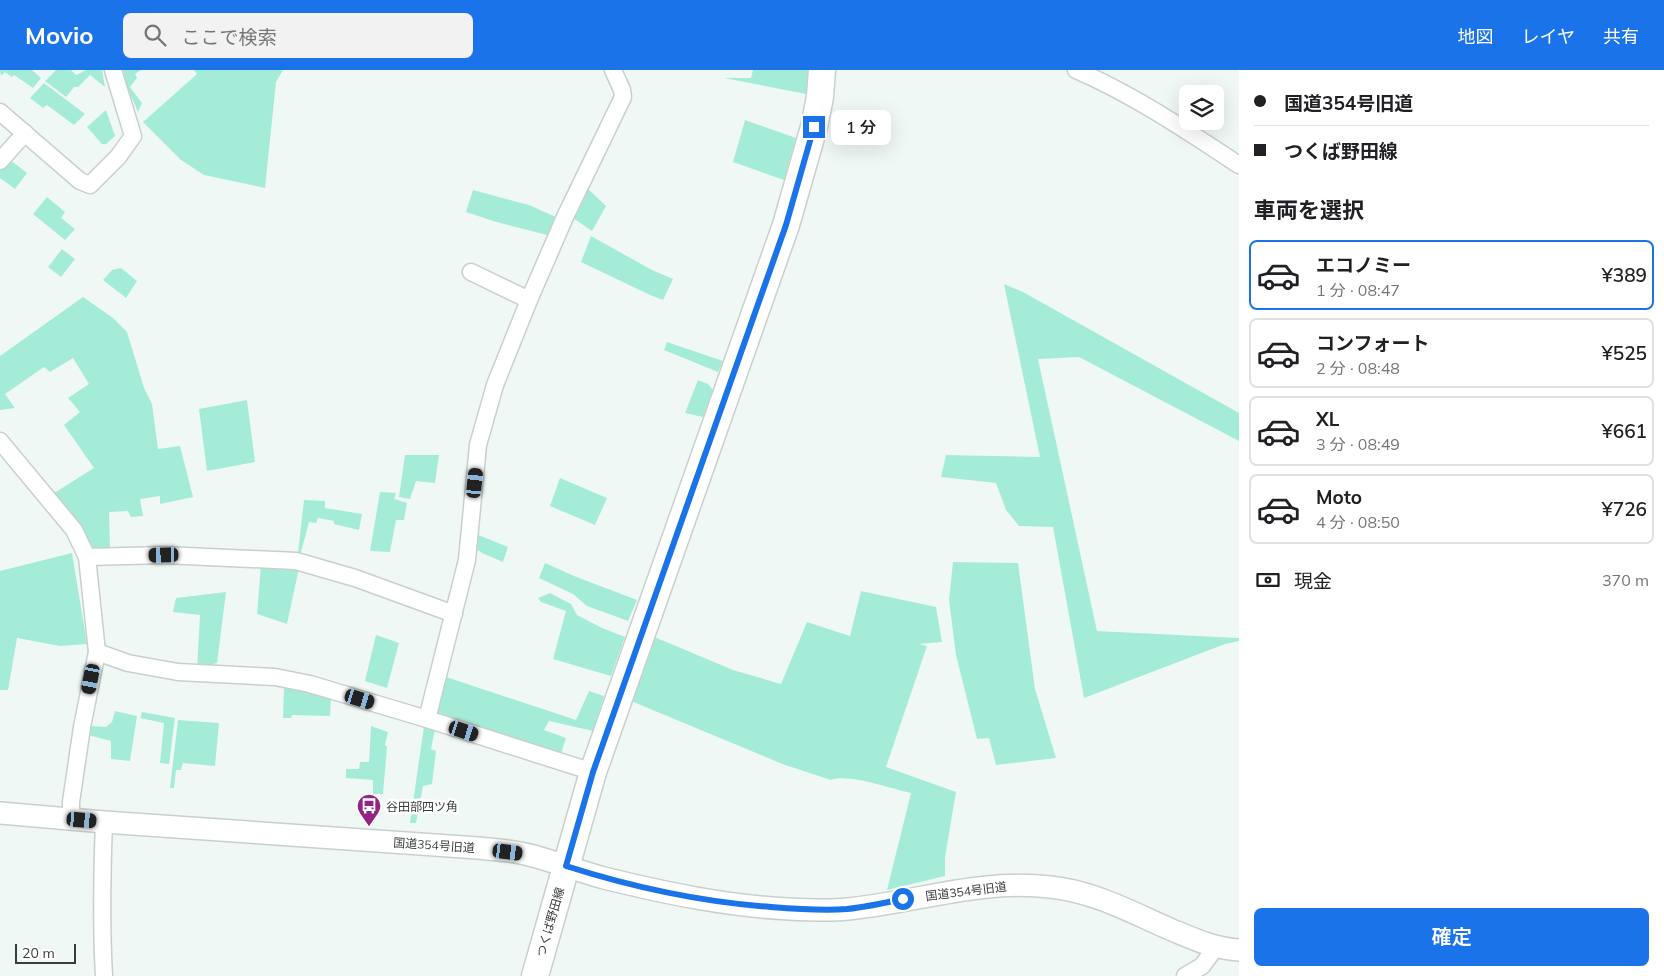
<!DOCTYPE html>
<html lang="ja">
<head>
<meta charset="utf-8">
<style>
	body { margin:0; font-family:Mulish,"Noto Sans JP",sans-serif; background:#f2f2f2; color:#202124; height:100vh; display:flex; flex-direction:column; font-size:19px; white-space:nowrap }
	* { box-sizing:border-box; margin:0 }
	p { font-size:16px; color:#757577 }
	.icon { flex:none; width:28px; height:28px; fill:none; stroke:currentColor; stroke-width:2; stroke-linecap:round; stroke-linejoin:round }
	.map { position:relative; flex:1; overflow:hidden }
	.panel { display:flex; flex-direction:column; background:#fff; width:425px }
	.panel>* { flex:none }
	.hud { display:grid; align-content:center; height:110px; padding:0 15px; background:#fff }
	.controls { position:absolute; left:1179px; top:15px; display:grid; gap:10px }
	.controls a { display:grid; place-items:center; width:45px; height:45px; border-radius:8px; background:#fff; box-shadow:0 5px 20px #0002; font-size:25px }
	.scale { position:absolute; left:15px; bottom:12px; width:61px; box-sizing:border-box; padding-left:5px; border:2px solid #393d3c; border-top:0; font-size:14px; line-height:18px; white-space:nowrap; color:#393d3c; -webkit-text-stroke:4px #fff; paint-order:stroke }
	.end { position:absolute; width:22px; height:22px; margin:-11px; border:6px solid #1a73e8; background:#fff; box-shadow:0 0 0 2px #fff }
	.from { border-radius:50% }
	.bubble { position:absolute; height:35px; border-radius:8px; background:#fff; box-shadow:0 5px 20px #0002; font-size:16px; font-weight:600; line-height:35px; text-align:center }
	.car { position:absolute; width:15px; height:30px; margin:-15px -8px; border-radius:6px; box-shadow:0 0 4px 1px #0007; background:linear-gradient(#222 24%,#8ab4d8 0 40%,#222 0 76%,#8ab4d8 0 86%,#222 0) }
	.hud b { display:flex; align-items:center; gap:18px; height:48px; font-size:19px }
	.hud b+b { border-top:1px solid #e0e0e0 }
	.hud i { width:12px; height:12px; background:#202124 }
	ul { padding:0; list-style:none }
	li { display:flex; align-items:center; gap:15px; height:70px; margin:0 10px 8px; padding:0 5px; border:2px solid #e0e0e0; border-radius:8px }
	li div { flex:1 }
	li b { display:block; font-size:19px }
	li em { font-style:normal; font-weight:600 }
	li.current { border-color:#1a73e8 }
	li>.icon { width:45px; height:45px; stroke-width:1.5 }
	h2 { padding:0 15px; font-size:22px; line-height:60px }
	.pay { display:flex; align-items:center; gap:12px; height:55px; padding:0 15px; font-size:19px }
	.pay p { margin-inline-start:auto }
	.primary-button { display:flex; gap:10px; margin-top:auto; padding:10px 15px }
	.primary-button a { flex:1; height:58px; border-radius:8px; background:#1a73e8; color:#fff; font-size:20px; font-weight:600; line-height:58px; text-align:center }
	header { display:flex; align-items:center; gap:30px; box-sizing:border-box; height:70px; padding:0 25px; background:#1a73e8; color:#fff }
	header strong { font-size:24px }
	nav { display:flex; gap:28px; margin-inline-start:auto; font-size:18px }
	.search { width:350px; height:45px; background:#f2f2f2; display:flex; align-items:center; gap:12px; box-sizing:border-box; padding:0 18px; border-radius:8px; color:#757577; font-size:19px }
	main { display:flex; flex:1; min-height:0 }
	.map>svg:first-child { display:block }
	.green { fill:#a5ecd8 }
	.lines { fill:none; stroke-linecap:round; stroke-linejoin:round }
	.minor-casing { stroke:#c8d0cd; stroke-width:19 }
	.tertiary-casing { stroke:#c8d0cd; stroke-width:24 }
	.primary-casing { stroke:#c8d0cd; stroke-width:29 }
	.minor { stroke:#fff; stroke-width:16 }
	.tertiary { stroke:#fff; stroke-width:21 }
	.primary { stroke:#fff; stroke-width:26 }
	.route { stroke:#1a73e8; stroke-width:6 }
	.labels { text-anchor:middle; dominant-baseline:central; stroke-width:5; stroke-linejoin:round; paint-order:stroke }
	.poi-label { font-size:12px; fill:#393d3c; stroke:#fff; text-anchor:start }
	.street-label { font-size:12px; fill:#393d3c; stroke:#fff }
</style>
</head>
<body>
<header>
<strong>Movio</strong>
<div class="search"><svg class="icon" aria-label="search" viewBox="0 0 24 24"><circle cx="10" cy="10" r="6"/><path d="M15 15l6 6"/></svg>ここで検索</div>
<nav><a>地図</a><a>レイヤ</a><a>共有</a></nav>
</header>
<main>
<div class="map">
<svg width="1239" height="906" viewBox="0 0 1239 906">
	<rect width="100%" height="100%" fill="#f0f8f5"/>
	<!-- green -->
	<g class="green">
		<path d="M0,0H32L41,8L33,18L14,5L12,7L5,2L1,6Z"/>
		<path d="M56,0H71L76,5L86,0H102L105,17L90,5L78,17H74L66,27L45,11Z"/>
		<path d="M123,0H141L135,4L137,8L130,17L142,33L138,42L128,19Z"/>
		<path d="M194,0H283L276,12L265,118L204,105L181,90L143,52L197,4Z"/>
		<path d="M753,0H808L806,24L724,8H751Z"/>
		<path d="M44,13L85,44L74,55L47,35L43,38L30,28Z"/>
		<path d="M106,40L115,66L106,74H102L87,57Z"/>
		<path d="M745,50L796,68L784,110L733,92Z"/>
		<path d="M9,89L27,103L15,119L0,108V101Z"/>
		<path d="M588,119L606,136L592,161L573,148Z"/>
		<path d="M473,120L529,135L556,147L547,165L493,151L466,142Z"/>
		<path d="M47,127L65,142L61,148L75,159L65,170L33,144Z"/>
		<path d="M591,166L652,200L673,209L663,230L650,225L581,192Z"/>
		<path d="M62,179L75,189L61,207L48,197Z"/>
		<path d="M121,198L137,211L126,228L103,210L112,200Z"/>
		<path d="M1004,214L1023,222L1239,343V371L1079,287L1038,289L1097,561L1239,568V571L1225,574L1084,628L1053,457L1019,456L1006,440L996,413L941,407L946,385L1040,387Z"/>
		<path d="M83,227L113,248L127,262L144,318L152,334L158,379L180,376L193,427L160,434V426L140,429L143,446L131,447L128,441L109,442L110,478L94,479L84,463L51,425L94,398L64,355L80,342L68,328L89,314L73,288L50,302L44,297L5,324L15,338L0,340V286Z"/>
		<path d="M667,272L723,291L718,302L664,280Z"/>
		<path d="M698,310L708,314L714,321L703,347L685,343Z"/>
		<path d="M247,330L255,392L207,401L199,339Z"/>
		<path d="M405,385H439L435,413L416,411L410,429L399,427Z"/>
		<path d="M560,408L607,428L595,455L550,436Z"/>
		<path d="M380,422L396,423L394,429L407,433L404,450H396L390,482L370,481Z"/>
		<path d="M304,430L325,431V438L362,444L359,460L334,454V451L318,448L316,453L309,452L301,482L298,483Z"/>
		<path d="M476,464L508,477L503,492L482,483L475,478Z"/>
		<path d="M72,483L87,574L60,576L17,568L8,620H0V501Z"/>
		<path d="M953,492L1018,493L1035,619L1056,688L996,695L989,668L977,669L956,585L949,530Z"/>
		<path d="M545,493L574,506L637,530L628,551L587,536L573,524L539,508Z"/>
		<path d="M261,494L299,498L287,554L257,544Z"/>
		<path d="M861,521L936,537L942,572L919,574L927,576L886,697L956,722L945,787V806L887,820L911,723C893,719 847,703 831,710L785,695L631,631L652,566L733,600L781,614L807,552L850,566Z"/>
		<path d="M226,522L217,593L197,599L200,545L173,542L176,528Z"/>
		<path d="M550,523L571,534L577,545L602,558L625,567L611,606L553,589L566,541L541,532L538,528Z"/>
		<path d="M376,565L399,573L387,618L365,611Z"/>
		<path d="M446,607L576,650L589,621L604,626L593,661L549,651L544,660L566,668L560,687L437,648L436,637Z"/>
		<path d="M284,617L331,626L330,646L292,645L291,648H283Z"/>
		<path d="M115,641L137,646L130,691L111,689V671L88,665L90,656L106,657L112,652Z"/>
		<path d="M142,642L175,648L169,694L160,693L164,653L140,648Z"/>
		<path d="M178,650L219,653L215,696L183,693L181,700H176L174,718H170Z"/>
		<path d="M371,656L388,662L385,675L387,677L383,724H373V710L346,708V699H359L360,692H369Z"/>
		<path d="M424,656L435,659L431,679L436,681L432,714L423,716L416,753H410Z"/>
	</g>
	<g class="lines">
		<defs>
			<g id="minor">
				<path d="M1076,0C1134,25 1187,61 1239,95"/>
				<path d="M0,42L80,111L90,115L118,87L133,66L113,0"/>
				<path d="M0,91L25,63"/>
				<path d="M471,202L529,230"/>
				<path d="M0,371L74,460L87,487L97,582L82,657L71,732V749"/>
				<path d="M87,487L164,485L296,491L355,508L454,544"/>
				<path d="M97,582L128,593L178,602L275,607L310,614L427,649L593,702"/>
				<path d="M427,649L467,490L478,375L495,315L529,230L565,147L623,27L622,20L613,0"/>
				<path d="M104,752C102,803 101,854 104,906"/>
				<path d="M1185,906L1202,896L1216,877"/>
			</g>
			<path id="tertiary" d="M0,743L104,752L478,778C494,780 510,780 525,784C552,790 577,801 604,808C665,823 727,836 789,839C809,840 829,841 848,839C917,832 979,809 1050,817C1093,821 1133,843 1172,860C1194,869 1215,879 1239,880"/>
			<path id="primary" d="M535,906L593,702L786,155L814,57L820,27L822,0"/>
		</defs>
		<!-- minor casing -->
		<use href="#minor" class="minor-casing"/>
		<!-- tertiary casing -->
		<use href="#tertiary" class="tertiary-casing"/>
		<!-- primary casing -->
		<use href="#primary" class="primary-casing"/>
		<!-- minor -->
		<use href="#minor" class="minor"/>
		<!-- tertiary -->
		<use href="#tertiary" class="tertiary"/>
		<!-- primary -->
		<use href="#primary" class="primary"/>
	</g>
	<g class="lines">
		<!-- route -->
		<path class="route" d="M814,57L786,155L593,702L566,796C632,817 701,832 771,837C796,839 822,841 847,839C866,837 885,833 903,829"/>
	</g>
	<!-- icons -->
	<defs>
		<symbol id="bus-pin" viewBox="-11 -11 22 30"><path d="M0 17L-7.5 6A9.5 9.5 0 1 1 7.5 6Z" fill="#932484" stroke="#fff"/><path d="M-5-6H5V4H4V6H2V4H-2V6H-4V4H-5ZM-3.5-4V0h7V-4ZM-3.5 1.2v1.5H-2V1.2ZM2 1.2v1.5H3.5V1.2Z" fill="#fff"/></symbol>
	</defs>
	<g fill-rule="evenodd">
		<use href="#bus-pin" x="355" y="722" width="28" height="38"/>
	</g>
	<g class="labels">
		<!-- poi labels -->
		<g class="poi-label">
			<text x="386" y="736">谷田部四ツ角</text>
		</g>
		<!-- street labels -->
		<g class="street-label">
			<text transform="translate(434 775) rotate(4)">国道354号旧道</text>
			<text transform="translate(966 821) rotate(-7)">国道354号旧道</text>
			<text transform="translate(550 852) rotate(-74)">つくば野田線</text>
		</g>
	</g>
</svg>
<div class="controls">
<a><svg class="icon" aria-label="layers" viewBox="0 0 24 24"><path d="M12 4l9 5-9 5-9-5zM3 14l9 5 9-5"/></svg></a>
</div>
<div class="scale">20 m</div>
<i class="end from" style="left:903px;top:829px"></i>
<i class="end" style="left:814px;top:57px"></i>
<div class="bubble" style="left:831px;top:40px;width:60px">1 分</div>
<i class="car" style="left:475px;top:413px;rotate:6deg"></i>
<i class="car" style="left:164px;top:485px;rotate:269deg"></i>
<i class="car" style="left:91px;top:609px;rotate:191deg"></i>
<i class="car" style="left:360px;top:629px;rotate:107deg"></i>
<i class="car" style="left:464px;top:661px;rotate:108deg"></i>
<i class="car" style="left:82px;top:750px;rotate:95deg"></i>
<i class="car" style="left:508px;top:782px;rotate:97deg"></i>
</div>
<section class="panel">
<div class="hud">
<b><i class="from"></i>国道354号旧道</b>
<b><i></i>つくば野田線</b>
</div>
<h2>車両を選択</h2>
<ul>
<li class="current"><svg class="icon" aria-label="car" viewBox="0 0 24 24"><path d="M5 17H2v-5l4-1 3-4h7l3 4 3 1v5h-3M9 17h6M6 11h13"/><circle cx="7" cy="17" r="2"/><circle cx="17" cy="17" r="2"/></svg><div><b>エコノミー</b><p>1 分 · 08:47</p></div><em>¥389</em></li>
<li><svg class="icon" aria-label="car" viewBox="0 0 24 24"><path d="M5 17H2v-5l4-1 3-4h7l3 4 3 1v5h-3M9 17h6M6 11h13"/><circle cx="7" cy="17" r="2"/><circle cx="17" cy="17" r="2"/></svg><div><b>コンフォート</b><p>2 分 · 08:48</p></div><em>¥525</em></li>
<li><svg class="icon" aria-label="car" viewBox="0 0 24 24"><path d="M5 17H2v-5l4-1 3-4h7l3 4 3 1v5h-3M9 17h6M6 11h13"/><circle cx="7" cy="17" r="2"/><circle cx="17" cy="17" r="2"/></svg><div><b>XL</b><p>3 分 · 08:49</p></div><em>¥661</em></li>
<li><svg class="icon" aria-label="car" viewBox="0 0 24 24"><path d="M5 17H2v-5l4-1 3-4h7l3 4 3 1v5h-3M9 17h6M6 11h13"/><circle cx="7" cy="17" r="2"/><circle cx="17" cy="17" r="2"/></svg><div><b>Moto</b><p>4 分 · 08:50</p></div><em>¥726</em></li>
</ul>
<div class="pay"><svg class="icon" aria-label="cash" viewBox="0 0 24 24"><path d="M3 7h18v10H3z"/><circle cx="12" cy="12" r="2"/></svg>現金<p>370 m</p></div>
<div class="primary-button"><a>確定</a></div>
</section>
</main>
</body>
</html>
